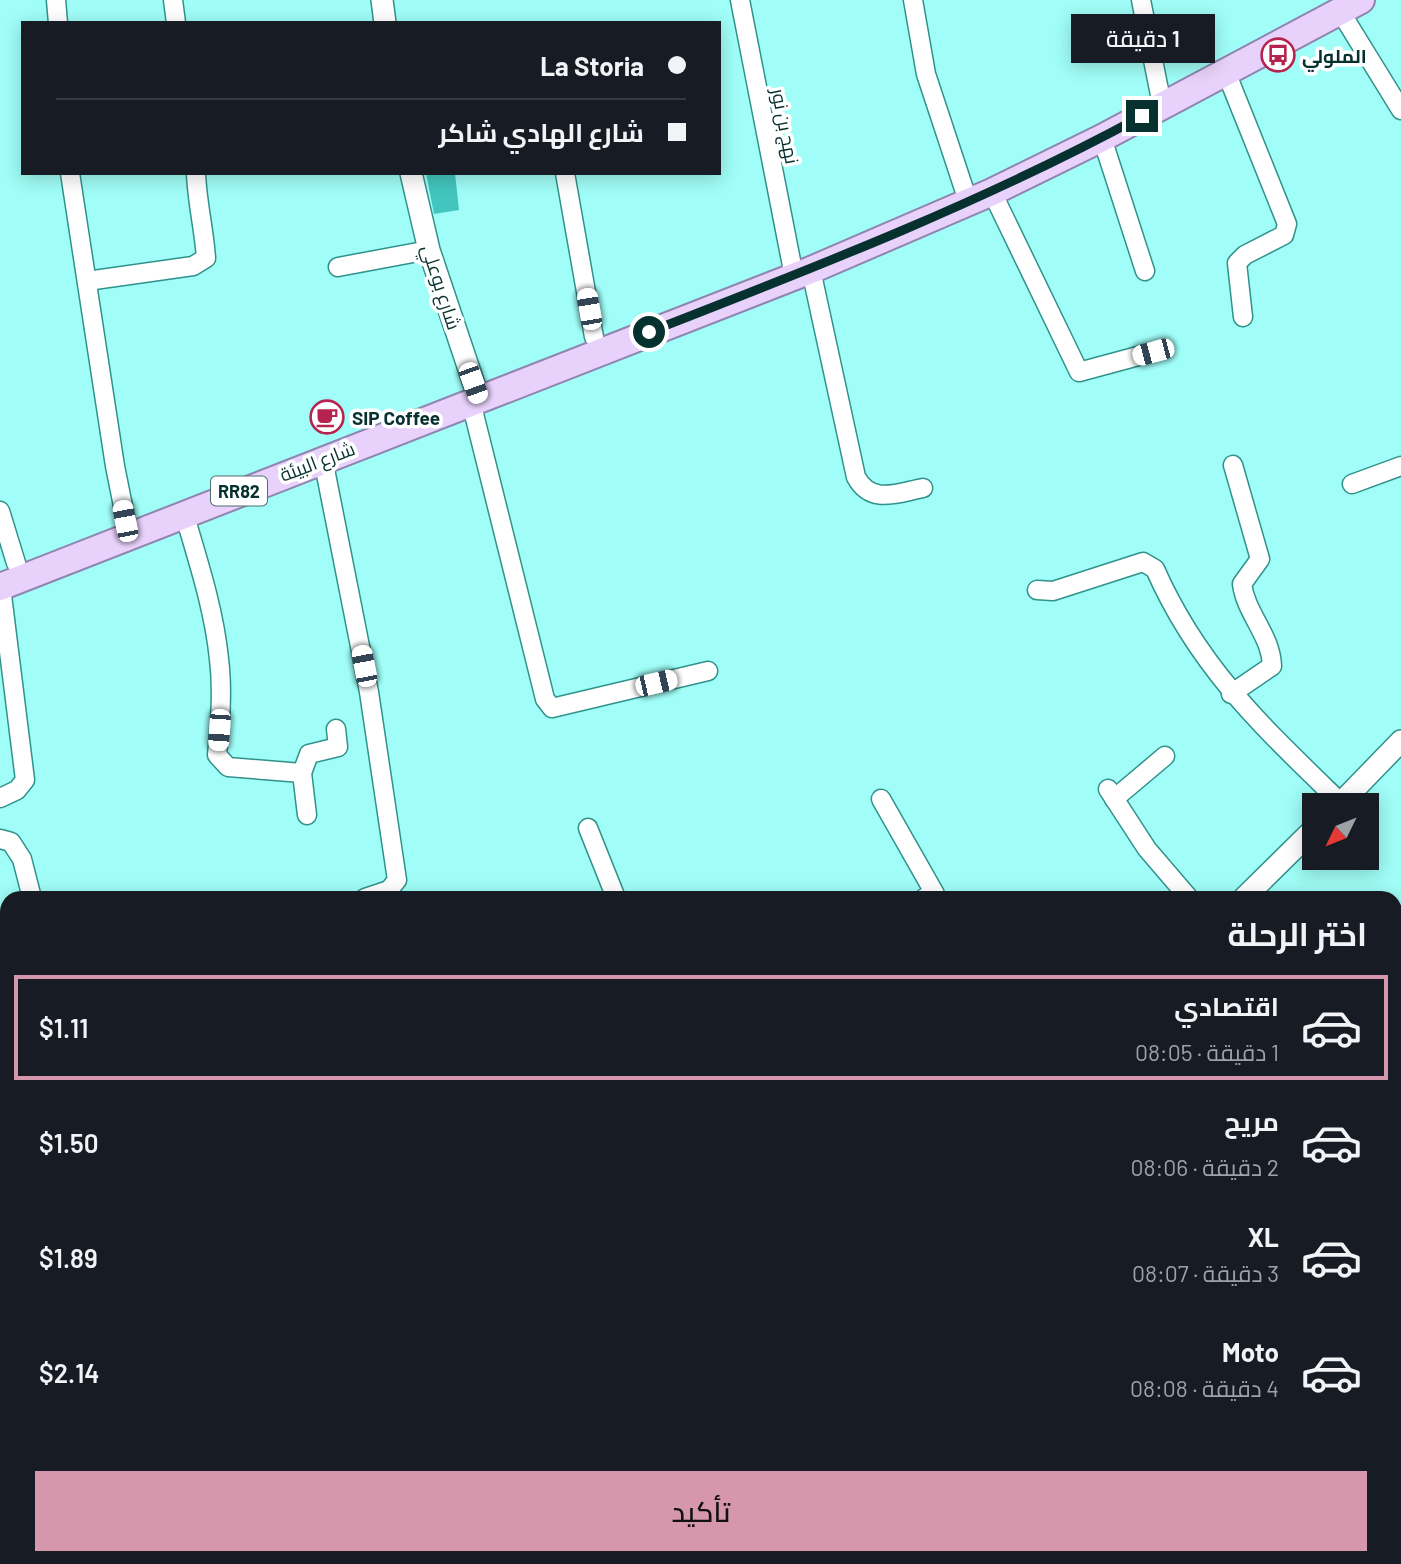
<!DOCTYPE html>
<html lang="ar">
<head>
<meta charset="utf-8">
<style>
	body { margin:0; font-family:Barlow,Cairo,sans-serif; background:#242831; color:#f1f3f6; direction:rtl; height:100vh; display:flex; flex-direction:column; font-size:26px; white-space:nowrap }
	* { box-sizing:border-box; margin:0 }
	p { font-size:23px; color:#9ea1a6 }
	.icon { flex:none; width:38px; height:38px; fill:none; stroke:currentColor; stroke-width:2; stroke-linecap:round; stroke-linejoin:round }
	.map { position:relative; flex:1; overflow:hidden; direction:ltr }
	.details { position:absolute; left:0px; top:891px; width:1402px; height:674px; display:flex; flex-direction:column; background:#171b24; border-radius:21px 21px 0 0; box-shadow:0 4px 18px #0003; direction:rtl }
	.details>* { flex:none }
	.guide { position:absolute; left:21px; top:21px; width:700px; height:154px; border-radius:0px; box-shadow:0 4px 18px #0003; direction:rtl; display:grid; align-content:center; height:154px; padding:0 35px; background:#171b24 }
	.needle { width:46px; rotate:227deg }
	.tools { position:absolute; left:1302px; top:793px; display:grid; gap:14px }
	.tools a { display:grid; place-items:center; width:77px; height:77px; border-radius:0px; background:#171b24; box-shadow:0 4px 18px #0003; font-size:35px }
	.end { position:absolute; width:32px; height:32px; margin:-16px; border:9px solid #07312f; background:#fff; box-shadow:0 0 0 4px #fff }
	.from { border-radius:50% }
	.bubble { position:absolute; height:49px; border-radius:0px; background:#171b24; box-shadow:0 4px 18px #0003; font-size:23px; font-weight:600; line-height:49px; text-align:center; direction:rtl }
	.car { position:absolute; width:21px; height:42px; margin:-21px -10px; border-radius:9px; box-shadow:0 0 5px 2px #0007; background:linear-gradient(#fff 24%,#345 0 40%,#fff 0 76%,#345 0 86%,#fff 0) }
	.guide b { display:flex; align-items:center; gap:24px; height:66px; font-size:26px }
	.guide b+b { border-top:2px solid #363941 }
	.guide i { width:18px; height:18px; background:#f1f3f6 }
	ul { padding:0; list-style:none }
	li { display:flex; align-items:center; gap:21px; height:105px; margin:0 14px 10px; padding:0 21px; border:4px solid transparent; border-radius:0px }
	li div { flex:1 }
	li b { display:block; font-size:26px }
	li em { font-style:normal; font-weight:600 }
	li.on { border-color:#d696ab }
	li>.icon { width:63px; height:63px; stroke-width:1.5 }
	h2 { padding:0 35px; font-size:32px; line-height:84px }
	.primary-button { display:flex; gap:14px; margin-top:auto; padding:14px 35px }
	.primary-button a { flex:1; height:80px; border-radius:0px; background:#d696ab; color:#111; font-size:28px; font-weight:600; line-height:80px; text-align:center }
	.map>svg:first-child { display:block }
	.building { fill:#42c5be }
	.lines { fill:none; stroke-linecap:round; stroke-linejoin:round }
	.minor-casing { stroke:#30928c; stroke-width:21 }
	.tertiary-casing { stroke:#30928c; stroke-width:24 }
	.primary-casing { stroke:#8f85b0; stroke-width:30 }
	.minor { stroke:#fff; stroke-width:18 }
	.tertiary { stroke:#fff; stroke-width:21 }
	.primary { stroke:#e8d1fa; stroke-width:26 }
	.route { stroke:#07312f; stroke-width:9 }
	.labels { text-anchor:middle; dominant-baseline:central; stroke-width:7; stroke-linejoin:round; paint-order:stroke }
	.shield { fill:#fff; stroke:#516f6d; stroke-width:2 }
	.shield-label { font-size:18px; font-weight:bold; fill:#07312f }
	.poi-label { font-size:19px; font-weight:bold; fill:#07312f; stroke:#fff; text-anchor:start }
	.street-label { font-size:19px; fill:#07312f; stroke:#fff }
</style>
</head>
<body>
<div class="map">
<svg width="1401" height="1564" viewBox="0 0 1401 1564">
	<rect width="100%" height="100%" fill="#a0fdf7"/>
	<!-- building -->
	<path class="building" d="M426,173H455L459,210L434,214Z"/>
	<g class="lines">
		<defs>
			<g id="minor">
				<path d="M56,0L58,23"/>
				<path d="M173,0L176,23"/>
				<path d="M740,0L794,276"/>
				<path d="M913,0L926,74L964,189"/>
				<path d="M1141,0L1162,105"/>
				<path d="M1340,11L1401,110"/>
				<path d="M1226,72L1287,224L1284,235L1245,255L1237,263L1243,317"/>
				<path d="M1102,138L1145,271"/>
				<path d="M70,173L115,466L129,536"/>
				<path d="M565,173L594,337"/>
				<path d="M992,192L1079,372L1153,352"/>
				<path d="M338,267L429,250"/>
				<path d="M811,270L856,477C871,505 897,493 923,488"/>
				<path d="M87,281L193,266L206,258C204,229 197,202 196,173"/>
				<path d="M471,402L545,699L552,708L708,671"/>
				<path d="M323,459L369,692L397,880L389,890L365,898"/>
				<path d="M1352,484L1401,466"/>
				<path d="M0,511L16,563"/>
				<path d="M184,513C198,561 214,609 219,659C223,691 220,723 217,755L228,767L302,773L307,815"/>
				<path d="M1037,590L1053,591L1143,562L1155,569C1199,669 1265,729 1341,803"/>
				<path d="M1231,694L1272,666C1271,635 1246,614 1242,584L1260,559L1233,465"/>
				<path d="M302,773L309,754L338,747L336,729"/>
				<path d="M1108,789L1147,849L1189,898"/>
				<path d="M0,798L17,790L25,780L1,587"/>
				<path d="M881,799L935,894L924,898"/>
				<path d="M1114,799L1165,756"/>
				<path d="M588,828L616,898"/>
				<path d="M0,839L11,842L22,859L32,898"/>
				<path d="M1395,1107L1401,1086"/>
				<path d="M0,1386L7,1384"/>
				<path d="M1395,1490L1401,1492"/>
				<path d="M251,1558L252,1564"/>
				<path d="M577,1558V1564"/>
				<path d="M789,1564L798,1561"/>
				<path d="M930,1564L931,1558"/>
			</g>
			<g id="tertiary">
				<path d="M382,0L385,23"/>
				<path d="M411,173L429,250L479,399"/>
				<path d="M1339,805L1401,741"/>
				<path d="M1244,898L1314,829"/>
				<path d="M1395,1028L1401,1031"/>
				<path d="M361,1564L373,1558"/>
			</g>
			<path id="primary" d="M0,587L811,270L992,192L1102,138L1361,0"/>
		</defs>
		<!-- minor casing -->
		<use href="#minor" class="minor-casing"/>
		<!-- tertiary casing -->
		<use href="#tertiary" class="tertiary-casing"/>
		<!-- primary casing -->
		<use href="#primary" class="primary-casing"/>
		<!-- minor -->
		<use href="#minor" class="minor"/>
		<!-- tertiary -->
		<use href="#tertiary" class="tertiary"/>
		<!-- primary -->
		<use href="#primary" class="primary"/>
	</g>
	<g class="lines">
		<!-- route -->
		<path class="route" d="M649,332C816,267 984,202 1142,116"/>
	</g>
	<!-- icons -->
	<defs>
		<symbol id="bus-ring" viewBox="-11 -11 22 22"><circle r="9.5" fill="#fff" stroke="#b5244f" stroke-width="1.5"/><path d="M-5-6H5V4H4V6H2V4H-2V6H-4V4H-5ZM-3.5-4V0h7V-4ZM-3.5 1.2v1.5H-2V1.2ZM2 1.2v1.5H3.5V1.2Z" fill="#b5244f"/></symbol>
		<symbol id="cafe-ring" viewBox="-11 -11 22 22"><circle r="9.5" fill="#fff" stroke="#b5244f" stroke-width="1.5"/><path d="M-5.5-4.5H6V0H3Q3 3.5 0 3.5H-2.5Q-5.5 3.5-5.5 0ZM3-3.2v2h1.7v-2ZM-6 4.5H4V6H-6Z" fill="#b5244f"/></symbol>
	</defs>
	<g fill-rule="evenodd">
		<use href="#bus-ring" x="1259" y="36" width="38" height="38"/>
		<use href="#cafe-ring" x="308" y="398" width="38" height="38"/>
	</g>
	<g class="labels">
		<!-- shield labels -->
		<rect class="shield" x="211" y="476.5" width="56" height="29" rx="5"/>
		<g class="shield-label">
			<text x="239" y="491">RR82</text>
		</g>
		<!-- poi labels -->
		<g class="poi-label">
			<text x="1302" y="55">الملولي</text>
			<text x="352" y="417">SIP Coffee</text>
		</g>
		<!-- street labels -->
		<g class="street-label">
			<text transform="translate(786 126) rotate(79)">نهج بن نور</text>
			<text transform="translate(442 287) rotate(72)">شارع بوعلي</text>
			<text transform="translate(317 461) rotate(-21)">شارع البيئة</text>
		</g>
	</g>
</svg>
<div class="tools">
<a><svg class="needle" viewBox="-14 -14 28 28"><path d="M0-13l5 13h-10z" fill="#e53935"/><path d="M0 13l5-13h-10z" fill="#9ea1a6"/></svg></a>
</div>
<i class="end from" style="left:649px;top:332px"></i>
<i class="end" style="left:1142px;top:116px"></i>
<div class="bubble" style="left:1071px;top:14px;width:144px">1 دقيقة</div>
<i class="car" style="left:589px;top:309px;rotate:350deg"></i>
<i class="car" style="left:1153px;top:352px;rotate:255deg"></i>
<i class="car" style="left:473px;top:383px;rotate:160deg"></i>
<i class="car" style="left:125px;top:521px;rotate:349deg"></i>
<i class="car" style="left:364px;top:666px;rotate:349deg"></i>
<i class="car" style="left:656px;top:683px;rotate:77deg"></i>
<i class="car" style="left:219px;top:730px;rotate:184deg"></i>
<div class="guide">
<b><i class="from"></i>La Storia</b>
<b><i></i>شارع الهادي شاكر</b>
</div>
<section class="details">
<h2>اختر الرحلة</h2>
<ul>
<li class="on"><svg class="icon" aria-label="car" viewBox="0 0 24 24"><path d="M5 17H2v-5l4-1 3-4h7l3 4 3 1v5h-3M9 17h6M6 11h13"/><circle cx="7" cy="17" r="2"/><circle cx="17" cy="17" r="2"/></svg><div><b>اقتصادي</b><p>1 دقيقة · 08:05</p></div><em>$1.11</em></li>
<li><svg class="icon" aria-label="car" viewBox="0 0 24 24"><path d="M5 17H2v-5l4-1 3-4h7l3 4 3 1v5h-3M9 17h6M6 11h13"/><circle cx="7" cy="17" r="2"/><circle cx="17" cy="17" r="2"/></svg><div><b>مريح</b><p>2 دقيقة · 08:06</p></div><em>$1.50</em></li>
<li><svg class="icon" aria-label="car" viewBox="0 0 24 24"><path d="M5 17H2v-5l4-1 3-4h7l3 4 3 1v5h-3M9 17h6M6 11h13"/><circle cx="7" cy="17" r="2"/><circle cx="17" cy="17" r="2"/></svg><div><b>XL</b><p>3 دقيقة · 08:07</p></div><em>$1.89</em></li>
<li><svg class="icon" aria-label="car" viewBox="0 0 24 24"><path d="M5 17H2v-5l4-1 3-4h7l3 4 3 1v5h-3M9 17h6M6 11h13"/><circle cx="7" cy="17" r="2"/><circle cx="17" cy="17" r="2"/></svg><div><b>Moto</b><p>4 دقيقة · 08:08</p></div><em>$2.14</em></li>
</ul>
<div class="primary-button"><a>تأكيد</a></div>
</section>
</div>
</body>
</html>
